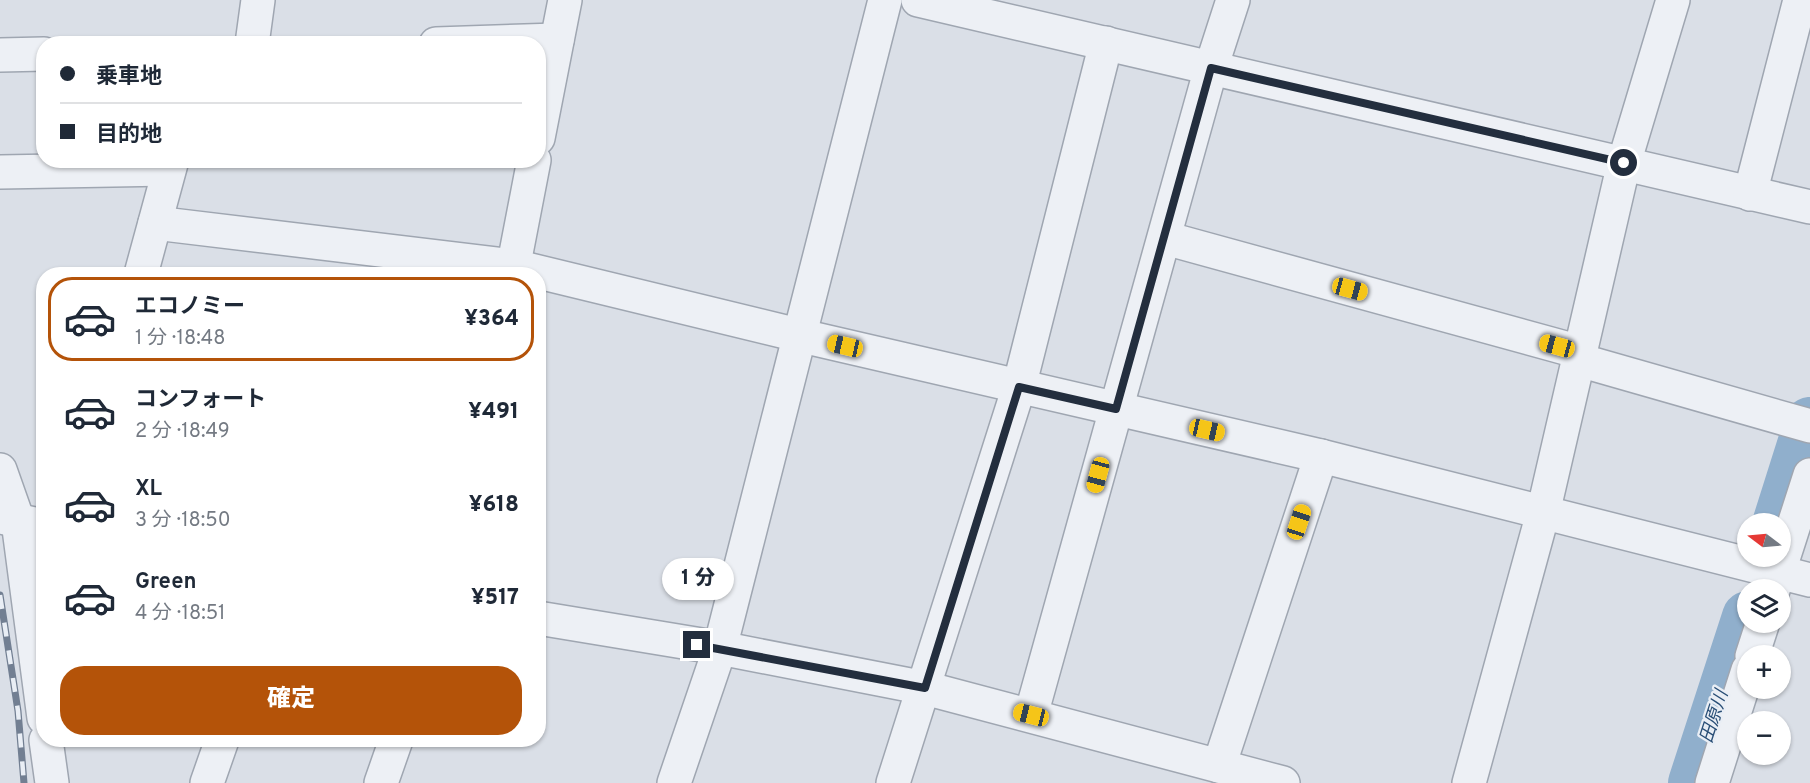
<!DOCTYPE html>
<html lang="ja">
<head>
<meta charset="utf-8">
<style>
	body { margin:0; font-family:Overpass,"Noto Sans JP",sans-serif; background:#f2f2f3; color:#1f2937; height:100vh; display:flex; flex-direction:column; font-size:22px; white-space:nowrap }
	* { box-sizing:border-box; margin:0 }
	p { font-size:20px; color:#747a83 }
	.icon { flex:none; width:33px; height:33px; fill:none; stroke:currentColor; stroke-width:2; stroke-linecap:round; stroke-linejoin:round }
	.map { position:relative; flex:1; overflow:hidden }
	.panel { position:absolute; left:36px; top:267px; width:510px; height:480px; display:flex; flex-direction:column; background:#fff; border-radius:24px; box-shadow:0 2px 4px #0004 }
	.panel>* { flex:none }
	.banner { position:absolute; left:36px; top:36px; width:510px; height:132px; border-radius:24px; box-shadow:0 2px 4px #0004; display:grid; align-content:center; height:132px; padding:0 24px; background:#fff }
	.needle { width:39px; rotate:286deg }
	.controls { position:absolute; left:1737px; top:513px; display:grid; gap:12px }
	.controls a { display:grid; place-items:center; width:54px; height:54px; border-radius:50%; background:#fff; box-shadow:0 2px 4px #0004; font-size:30px }
	.end { position:absolute; width:27px; height:27px; margin:-14px; border:8px solid #232e3e; background:#fff; box-shadow:0 0 0 3px #fff }
	.from { border-radius:50% }
	.bubble { position:absolute; height:42px; border-radius:21px; background:#fff; box-shadow:0 2px 4px #0004; font-size:20px; font-weight:800; line-height:42px; text-align:center }
	.car { position:absolute; width:18px; height:36px; margin:-18px -9px; border-radius:8px; box-shadow:0 0 4px 2px #0007; background:linear-gradient(#f5c518 24%,#345 0 40%,#f5c518 0 76%,#345 0 86%,#f5c518 0) }
	.banner b { display:flex; align-items:center; gap:21px; height:57px; font-size:22px }
	.banner b+b { border-top:2px solid #e0e1e3 }
	.banner i { width:15px; height:15px; background:#1f2937 }
	ul { padding:10px 0 0; list-style:none }
	li { display:flex; align-items:center; gap:18px; height:84px; margin:0 12px 9px; padding:0 12px; border:3px solid transparent; border-radius:24px }
	li div { flex:1 }
	li b { display:block; font-size:22px }
	li em { font-style:normal; font-weight:800 }
	li.current { border-color:#b45309 }
	li>.icon { width:54px; height:54px; stroke-width:1.5 }
	.primary-button { display:flex; gap:12px; margin-top:auto; padding:12px 24px }
	.primary-button a { flex:1; height:69px; border-radius:24px; background:#b45309; color:#fff; font-size:24px; font-weight:800; line-height:69px; text-align:center }
	.map>svg:first-child { display:block }
	.lines { fill:none; stroke-linecap:round; stroke-linejoin:round }
	.river { stroke:#90afcc; stroke-width:52 }
	.minor-casing { stroke:#9fa6b1; stroke-width:36 }
	.tertiary-casing { stroke:#9fa6b1; stroke-width:36 }
	.minor { stroke:#edf0f5; stroke-width:33 }
	.tertiary { stroke:#edf0f5; stroke-width:33 }
	.rail-casing { stroke:#727f92; stroke-width:7 }
	.rail { stroke:#e9eef5; stroke-width:4.5; stroke-dasharray:14; stroke-linecap:butt }
	.route { stroke:#232e3e; stroke-width:8 }
	.labels { text-anchor:middle; dominant-baseline:central; stroke-width:4.5; stroke-linejoin:round; paint-order:stroke }
	.water-label { font-size:18px; font-style:italic; fill:#294e76; stroke:#e9eef5 }
</style>
</head>
<body>
<div class="map">
<svg width="1810" height="783" viewBox="0 0 1810 783">
	<rect width="100%" height="100%" fill="#dadfe7"/>
	<g class="lines">
		<!-- river -->
		<g class="river">
			<path d="M1778,524L1810,423"/>
			<path d="M1694,783L1748,617"/>
		</g>
		<defs>
			<g id="minor">
				<path d="M918,0L1810,207"/>
				<path d="M252,44L258,0"/>
				<path d="M436,44L557,40"/>
				<path d="M0,55L44,54"/>
				<path d="M538,138L565,0"/>
				<path d="M0,172L169,169"/>
				<path d="M1750,194L1800,0"/>
				<path d="M155,223L514,266L802,336L1321,456L1810,580"/>
				<path d="M1165,238L1580,352"/>
				<path d="M141,274L172,160"/>
				<path d="M512,274L534,160"/>
				<path d="M1579,360L1810,426"/>
				<path d="M0,470L18,521L44,718"/>
				<path d="M1773,590L1810,475"/>
				<path d="M1752,656L1763,622"/>
				<path d="M1031,715L1211,68L1233,0"/>
				<path d="M46,740L52,783"/>
				<path d="M1219,766L1321,456"/>
				<path d="M207,783L222,740"/>
				<path d="M381,783L396,740"/>
				<path d="M674,783L720,648L885,0"/>
				<path d="M893,783L1019,387L1106,43"/>
				<path d="M1469,783L1543,513L1624,163L1673,0"/>
				<path d="M1712,783L1748,670"/>
			</g>
			<g id="tertiary">
				<path d="M0,517L44,526"/>
				<path d="M538,618L720,648L925,688L1283,783"/>
			</g>
		</defs>
		<!-- minor casing -->
		<use href="#minor" class="minor-casing"/>
		<!-- tertiary casing -->
		<use href="#tertiary" class="tertiary-casing"/>
		<!-- minor -->
		<use href="#minor" class="minor"/>
		<!-- tertiary -->
		<use href="#tertiary" class="tertiary"/>
		<defs>
			<path id="rail" d="M0,595L18,711L24,783"/>
		</defs>
		<!-- rail casing -->
		<use href="#rail" class="rail-casing"/>
		<!-- rail -->
		<use href="#rail" class="rail"/>
	</g>
	<g class="lines">
		<!-- route -->
		<path class="route" d="M697,645L925,688L1019,387L1116,409L1211,68L1624,163"/>
	</g>
	<g class="labels">
		<!-- water labels -->
		<g class="water-label">
			<text transform="translate(1715 717) rotate(-72)">田原川</text>
		</g>
	</g>
</svg>
<div class="controls">
<a><svg class="needle" viewBox="-14 -14 28 28"><path d="M0-13l5 13h-10z" fill="#e53935"/><path d="M0 13l5-13h-10z" fill="#747a83"/></svg></a>
<a><svg class="icon" aria-label="layers" viewBox="0 0 24 24"><path d="M12 4l9 5-9 5-9-5zM3 14l9 5 9-5"/></svg></a>
<a>+</a>
<a>−</a>
</div>
<i class="end from" style="left:1624px;top:163px"></i>
<i class="end" style="left:697px;top:645px"></i>
<div class="bubble" style="left:662px;top:558px;width:72px">1 分</div>
<i class="car" style="left:1350px;top:289px;rotate:105deg"></i>
<i class="car" style="left:845px;top:346px;rotate:283deg"></i>
<i class="car" style="left:1557px;top:346px;rotate:285deg"></i>
<i class="car" style="left:1207px;top:430px;rotate:103deg"></i>
<i class="car" style="left:1098px;top:475px;rotate:195deg"></i>
<i class="car" style="left:1299px;top:522px;rotate:18deg"></i>
<i class="car" style="left:1031px;top:715px;rotate:284deg"></i>
<div class="banner">
<b><i class="from"></i>乗車地</b>
<b><i></i>目的地</b>
</div>
<section class="panel">
<ul>
<li class="current"><svg class="icon" aria-label="car" viewBox="0 0 24 24"><path d="M5 17H2v-5l4-1 3-4h7l3 4 3 1v5h-3M9 17h6M6 11h13"/><circle cx="7" cy="17" r="2"/><circle cx="17" cy="17" r="2"/></svg><div><b>エコノミー</b><p>1 分 · 18:48</p></div><em>¥364</em></li>
<li><svg class="icon" aria-label="car" viewBox="0 0 24 24"><path d="M5 17H2v-5l4-1 3-4h7l3 4 3 1v5h-3M9 17h6M6 11h13"/><circle cx="7" cy="17" r="2"/><circle cx="17" cy="17" r="2"/></svg><div><b>コンフォート</b><p>2 分 · 18:49</p></div><em>¥491</em></li>
<li><svg class="icon" aria-label="car" viewBox="0 0 24 24"><path d="M5 17H2v-5l4-1 3-4h7l3 4 3 1v5h-3M9 17h6M6 11h13"/><circle cx="7" cy="17" r="2"/><circle cx="17" cy="17" r="2"/></svg><div><b>XL</b><p>3 分 · 18:50</p></div><em>¥618</em></li>
<li><svg class="icon" aria-label="car" viewBox="0 0 24 24"><path d="M5 17H2v-5l4-1 3-4h7l3 4 3 1v5h-3M9 17h6M6 11h13"/><circle cx="7" cy="17" r="2"/><circle cx="17" cy="17" r="2"/></svg><div><b>Green</b><p>4 分 · 18:51</p></div><em>¥517</em></li>
</ul>
<div class="primary-button"><a>確定</a></div>
</section>
</div>
</body>
</html>
